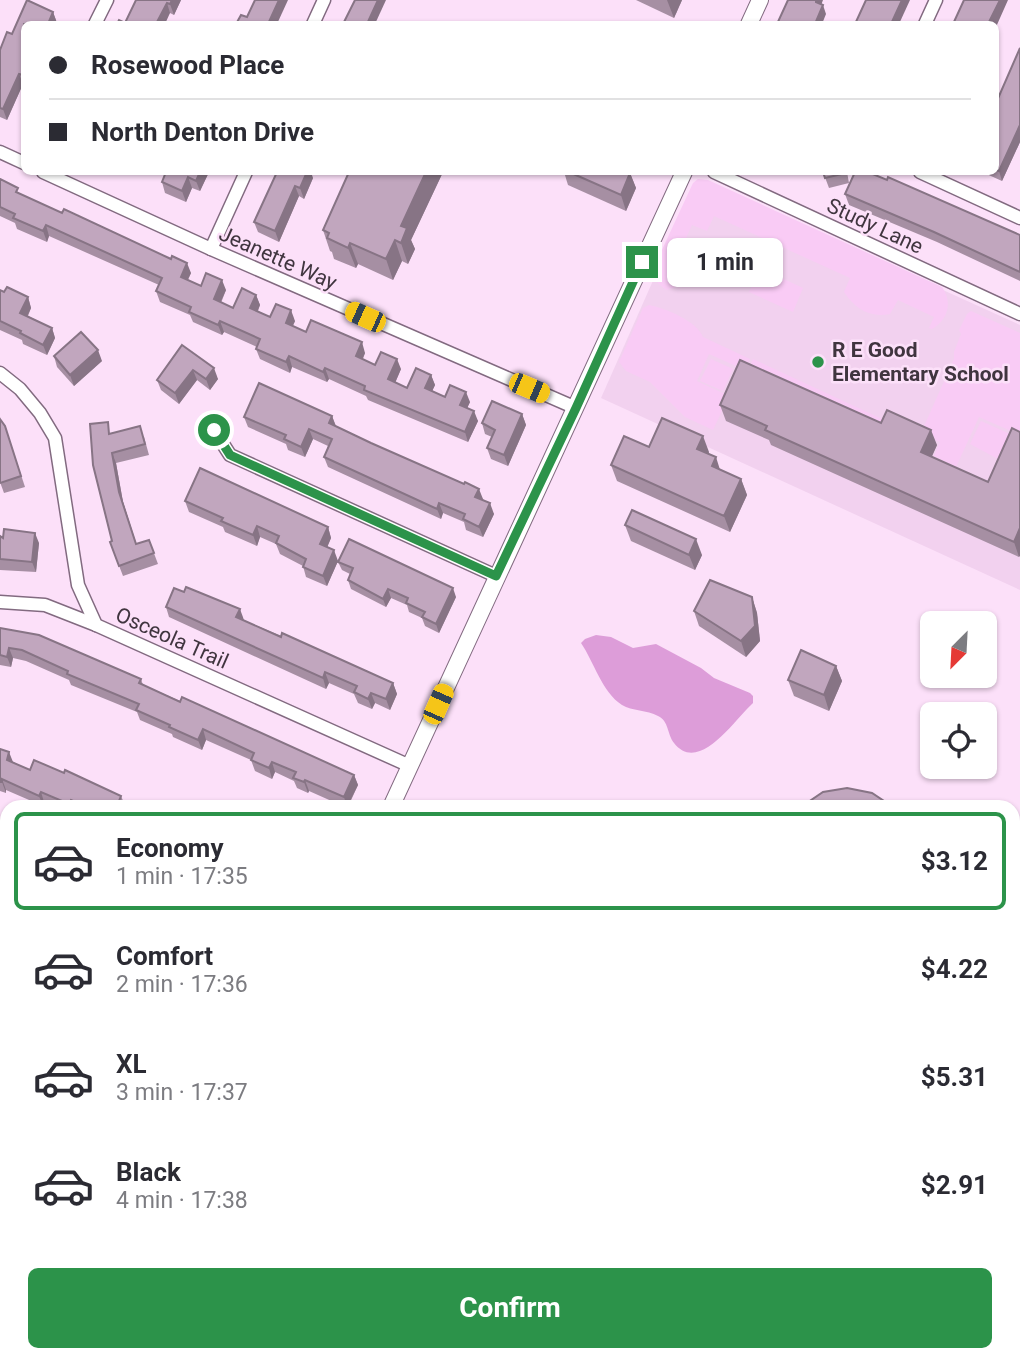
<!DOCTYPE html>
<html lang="en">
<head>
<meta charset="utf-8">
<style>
	body { margin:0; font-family:Roboto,sans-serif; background:#f7f7f7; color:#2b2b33; height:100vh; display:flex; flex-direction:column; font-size:26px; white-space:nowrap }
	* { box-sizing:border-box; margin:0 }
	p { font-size:23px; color:#7c7c81 }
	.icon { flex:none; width:38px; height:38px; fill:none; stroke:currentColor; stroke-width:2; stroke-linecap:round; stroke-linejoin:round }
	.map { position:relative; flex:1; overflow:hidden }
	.details { position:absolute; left:0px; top:800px; width:1020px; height:562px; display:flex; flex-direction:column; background:#fff; border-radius:21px 21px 0 0; box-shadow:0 2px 5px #0004 }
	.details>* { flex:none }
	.guide { position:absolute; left:21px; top:21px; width:978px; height:154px; border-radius:10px; box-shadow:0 2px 5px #0004; display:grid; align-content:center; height:154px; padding:0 28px; background:#fff }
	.needle { width:46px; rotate:204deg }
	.controls { position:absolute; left:920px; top:611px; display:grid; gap:14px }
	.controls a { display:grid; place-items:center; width:77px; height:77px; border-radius:10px; background:#fff; box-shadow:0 2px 5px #0004; font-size:35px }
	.end { position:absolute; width:32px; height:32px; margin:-16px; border:9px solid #2c934a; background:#fff; box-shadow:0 0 0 4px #fff }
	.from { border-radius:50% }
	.bubble { position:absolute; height:49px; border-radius:10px; background:#fff; box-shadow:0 2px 5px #0004; font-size:23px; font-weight:700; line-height:49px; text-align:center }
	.car { position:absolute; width:21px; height:42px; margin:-21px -10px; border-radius:9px; box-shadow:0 0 5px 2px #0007; background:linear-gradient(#f5c518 24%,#345 0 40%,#f5c518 0 76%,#345 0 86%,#f5c518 0) }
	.guide b { display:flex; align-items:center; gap:24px; height:66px; font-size:26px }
	.guide b+b { border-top:2px solid #e1e1e2 }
	.guide i { width:18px; height:18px; background:#2b2b33 }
	ul { padding:12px 0 0; list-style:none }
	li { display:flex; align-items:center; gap:21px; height:98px; margin:0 14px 10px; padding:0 14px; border:4px solid transparent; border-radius:10px }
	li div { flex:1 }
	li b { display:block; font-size:26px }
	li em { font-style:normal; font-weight:700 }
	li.on { border-color:#2c934a }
	li>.icon { width:63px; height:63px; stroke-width:1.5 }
	.cta { display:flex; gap:14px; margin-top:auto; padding:14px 28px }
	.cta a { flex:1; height:80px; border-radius:10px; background:#2c934a; color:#fff; font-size:28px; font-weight:700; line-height:80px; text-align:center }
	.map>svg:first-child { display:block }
	.built { fill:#f2d1ef }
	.green { fill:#f9cbf5 }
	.water { fill:#dd9dd9 }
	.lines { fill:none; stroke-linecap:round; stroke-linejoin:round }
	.minor-casing { stroke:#826a80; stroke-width:15 }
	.tertiary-casing { stroke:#826a80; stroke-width:18 }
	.secondary-casing { stroke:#826a80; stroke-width:20 }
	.minor { stroke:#fff; stroke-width:12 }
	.tertiary { stroke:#fff; stroke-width:16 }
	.secondary { stroke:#fff; stroke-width:18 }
	.wall { fill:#a68fa3 }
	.shaded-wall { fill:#877485 }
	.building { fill:#c1a6be; stroke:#877485; stroke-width:2 }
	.route { stroke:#2c934a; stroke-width:9 }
	.poi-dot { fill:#2c934a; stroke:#fce0f9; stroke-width:2.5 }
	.labels { text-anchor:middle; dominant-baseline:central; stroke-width:5; stroke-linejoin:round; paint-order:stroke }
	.street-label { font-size:21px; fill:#40353f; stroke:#fce0f9 }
	.poi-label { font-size:21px; font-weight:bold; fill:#40353f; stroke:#fce0f9; text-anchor:start }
</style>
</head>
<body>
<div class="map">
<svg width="1020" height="1360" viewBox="0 0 1020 1360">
	<rect width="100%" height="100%" fill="#fce0f9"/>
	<!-- built -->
	<path class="built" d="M698,179L1020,325V590L601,398Z"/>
	<!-- green -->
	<g class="green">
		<path d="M698,179L708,180L942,287C953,302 948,320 932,329L929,328L934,317L898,300L890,314C870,318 855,309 844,292L850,278L714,216L707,231L692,225L670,273L680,278L676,287L667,290C657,285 654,278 654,267L693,183Z"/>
		<path d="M760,268L803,288L793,312L749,292Z"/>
		<path d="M649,305C665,308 697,321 703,337L750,359L745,370L709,354L697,381L729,396L713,430L685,417L650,382L626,371L619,362L643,308Z"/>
		<path d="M971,311L1020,333V435L979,417L956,467L934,456L940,442L921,433L954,359V352L961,334L959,330L967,314Z"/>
		<path d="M711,359L733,369L723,391L700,381Z"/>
		<path d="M753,359L893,424L888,435L748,371Z"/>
		<path d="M981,421L1012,435L1000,460L970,444Z"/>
	</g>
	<!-- water -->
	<path class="water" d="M596,635L611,637L633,648L656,644L701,668L714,678L750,693L753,696V703C735,719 699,775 674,743C667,734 669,721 658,716C647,710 632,711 622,705C602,692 594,662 581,643L585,639Z"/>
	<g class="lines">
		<defs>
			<g id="minor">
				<path d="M95,24L107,0"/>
				<path d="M313,24L324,0"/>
				<path d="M925,24L936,0"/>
				<path d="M0,152L24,163"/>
				<path d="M43,172L211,249L576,408"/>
				<path d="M714,172L1020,314"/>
				<path d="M920,172L1020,218"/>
				<path d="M211,249L246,172"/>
				<path d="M0,373L20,389L40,413L55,438L78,585L96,625L410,766"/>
				<path d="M214,430L230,455L496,576"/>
				<path d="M0,602L45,605L96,625"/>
				<path d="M0,830L7,832"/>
				<path d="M0,1038L7,1040"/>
				<path d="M9,1360L12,1354"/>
			</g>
			<g id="tertiary">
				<path d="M749,24L760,0"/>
				<path d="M391,807L684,172"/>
				<path d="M0,1324L7,1327"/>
				<path d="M68,1354L80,1360"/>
				<path d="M128,1360L131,1354"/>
			</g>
			<g id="secondary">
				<path d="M1013,1069L1020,1064"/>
				<path d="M1013,1113L1020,1108"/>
				<path d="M718,1360L722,1354"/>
				<path d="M760,1360L764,1354"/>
			</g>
		</defs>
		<!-- minor casing -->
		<use href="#minor" class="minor-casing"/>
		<!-- tertiary casing -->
		<use href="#tertiary" class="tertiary-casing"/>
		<!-- secondary casing -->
		<use href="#secondary" class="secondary-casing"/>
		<!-- minor -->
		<use href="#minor" class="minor"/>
		<!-- tertiary -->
		<use href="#tertiary" class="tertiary"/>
		<!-- secondary -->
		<use href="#secondary" class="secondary"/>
	</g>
	<!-- wall -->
	<g class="wall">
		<path d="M27,0L53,12L57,23L56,24H24V85L23,84L7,120L0,117V50L7,32L12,34Z"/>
		<path d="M136,0H181L174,15L170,13L125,23Z"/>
		<path d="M636,0H682L674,18Z"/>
		<path d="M1020,48V142L1002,181L982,172H996V103Z"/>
		<path d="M209,172L200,191L192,188L186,202L165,193L162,182Z"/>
		<path d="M277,172L313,178L304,199L299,196L279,242L258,232L254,222Z"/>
		<path d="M349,172H443L411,240L415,249L408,264L402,261L393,280L358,264L356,268L334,259L332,252L330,251L323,230Z"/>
		<path d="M564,172H628L630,173L636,188L626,211L568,185Z"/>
		<path d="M823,172H847L849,183L829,188Z"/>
		<path d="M0,179L20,194L191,273L188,280L201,286L226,290L221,303L233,308L256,295L260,305L258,311L270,317L295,321L293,326L306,332L365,353L363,359L375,365L401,369L395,383L407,388L431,375L435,385L432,391L445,397L470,402L467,408L478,421L468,442L368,400L366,396L329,379L327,382L292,367L290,373L260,359L256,349L257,347L224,332L222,335L193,322L190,315L160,302L156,291L159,285L49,236L47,242L17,229L15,223L0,216Z"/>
		<path d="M845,194L1020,235V281L937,242L849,205Z"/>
		<path d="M0,290L28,297L31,308L28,316L52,328L55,338L47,355L23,344L22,340L0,330Z"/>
		<path d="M182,345L218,379L210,390L197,380L179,404L161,390L157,380Z"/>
		<path d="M54,356L102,361L74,386L57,367Z"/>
		<path d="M720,405L881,423L937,445L931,457L988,482L1020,432L1019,557L771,445L769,440L726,421Z"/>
		<path d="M522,414L526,425L508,466L491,459L487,448L492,437L485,434L482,423Z"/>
		<path d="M332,416L336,426L483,499L494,514L483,537L466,530L464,522L443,513L441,519L328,467L324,457L328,446L313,439L305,457L288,450L286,444L248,427L244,417Z"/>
		<path d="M5,426L25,487L4,493L0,482Z"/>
		<path d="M112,433L144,437L149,455L116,463L123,502L136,544L149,540L158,564L123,576L110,542L112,541Z"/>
		<path d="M649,447L709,452L708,454L720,470L741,479L747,495L730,532L617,481L611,465Z"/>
		<path d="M185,501L328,527L331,538L327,547L338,561L327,586L306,577L303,566L280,554L276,544L260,537L257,546L225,532L223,527L189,512Z"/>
		<path d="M625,525L702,555L695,570L631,541Z"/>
		<path d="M0,536L39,543L36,572L0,570Z"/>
		<path d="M338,562L456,597L439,633L425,626L422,618L409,612L407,605L391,598L386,607L351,589L348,580L350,574L342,570Z"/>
		<path d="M752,597L757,613L760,641L746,657L699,626L694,611Z"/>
		<path d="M166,607L243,620L393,683L397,694L390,710L375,703L372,709L358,703L354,694L329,683L326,689L169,617Z"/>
		<path d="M0,628L141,679L143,685L354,775L358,785L348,807H345L309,791L308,793L297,788L294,781L275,772L272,779L255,771L251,760L206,740L202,750L173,737L172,734L140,720L137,712L71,685L69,680L26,661L13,658L11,667L0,665Z"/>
		<path d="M836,666L842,681L829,711L794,696L788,680Z"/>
		<path d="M0,749L13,762L30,770L64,773L121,796L124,803L133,807H54L44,802L43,806L6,790V793L0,791Z"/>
		<path d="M0,855L7,858V894L3,902L0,900Z"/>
		<path d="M0,954L7,957V1002L0,999Z"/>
		<path d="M0,1048L7,1051V1079L0,1076Z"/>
	</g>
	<!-- shaded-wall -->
	<g class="shaded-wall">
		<path d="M172,0H181L174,15L170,4Z"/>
		<path d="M279,0H288L277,24H268Z"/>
		<path d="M378,0H386L375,24H367Z"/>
		<path d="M667,0H682L674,18Z"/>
		<path d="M816,0H823L819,11L816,2Z"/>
		<path d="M902,0H910L899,24H891Z"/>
		<path d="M1000,0H1008L996,27V24H988Z"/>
		<path d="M167,3L170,13L165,24H156Z"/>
		<path d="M823,5L826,14L822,24H815Z"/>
		<path d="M53,12L57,23L56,24H48Z"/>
		<path d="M19,74L23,84L7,120L3,109Z"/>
		<path d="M1020,125V142L1002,181L999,171Z"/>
		<path d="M200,172H209L200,191L196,181Z"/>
		<path d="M306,172H311L313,178L304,199L300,188Z"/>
		<path d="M426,172H443L411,240L415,249L408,264L401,243V226Z"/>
		<path d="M630,173L636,188L626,211L621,195Z"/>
		<path d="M188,177L192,188L186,202L182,191Z"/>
		<path d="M295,186L299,196L279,242L275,231Z"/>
		<path d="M46,225L49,236L47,242L43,231Z"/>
		<path d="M395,240L402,261L393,280L386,259Z"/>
		<path d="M350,243L358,264L356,268L348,248Z"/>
		<path d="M187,263L191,273L184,287L181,277Z"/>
		<path d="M222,280L226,290L217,310L214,299Z"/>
		<path d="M256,295L260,305L254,319L250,308Z"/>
		<path d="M28,297L31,308L24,323L20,313Z"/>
		<path d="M291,310L295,321L289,333L286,323Z"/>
		<path d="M220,321L224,332L222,335L218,325Z"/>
		<path d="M52,328L55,338L47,355L43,345Z"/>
		<path d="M362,342L365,353L359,366L356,356Z"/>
		<path d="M98,350L102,361L74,386L70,375Z"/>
		<path d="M289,356L292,367L290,373L286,362Z"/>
		<path d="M397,359L401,369L392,390L388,379Z"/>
		<path d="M214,368L218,379L210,390L206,379Z"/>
		<path d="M325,368L329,379L327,382L323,372Z"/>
		<path d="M193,370L197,380L179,404L175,393Z"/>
		<path d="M431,375L435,385L429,398L425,388Z"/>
		<path d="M466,392L470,402L464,415L460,405Z"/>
		<path d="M474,411L478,421L468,442L465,432Z"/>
		<path d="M522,414L526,425L508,466L504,455Z"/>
		<path d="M332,416L336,427L329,423Z"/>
		<path d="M309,429L313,439L305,457L301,447Z"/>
		<path d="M931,430L937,445L927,468L921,452Z"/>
		<path d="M703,436L709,452L703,465L697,449Z"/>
		<path d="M112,453L116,463L123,502L140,555L119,492Z"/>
		<path d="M716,457L721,473L712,466Z"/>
		<path d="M741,479L747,495L730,532L724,516Z"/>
		<path d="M479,489L483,499L479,507L475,497Z"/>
		<path d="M439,503L443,513L441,519L437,509Z"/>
		<path d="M490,503L494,514L483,537L479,527Z"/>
		<path d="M257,526L260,537L257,546L253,535Z"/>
		<path d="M328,527L331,538L324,555L320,544Z"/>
		<path d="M1020,528V556L1019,557L1014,542Z"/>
		<path d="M35,533L39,543L36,572L32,562Z"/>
		<path d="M696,539L702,555L695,570L689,555Z"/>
		<path d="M334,550L338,561L327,586L323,576Z"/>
		<path d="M453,588L456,597L439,633L436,624Z"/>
		<path d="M388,589L391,598L386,607L383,599Z"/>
		<path d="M752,597L757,613L760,641L746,657L741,641Z"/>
		<path d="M240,609L244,620L236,617Z"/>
		<path d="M9,648L13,658L11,667L7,657Z"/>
		<path d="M836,666L842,681L829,711L824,695Z"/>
		<path d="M325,672L329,683L326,689L323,678Z"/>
		<path d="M393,683L397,694L390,710L386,699Z"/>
		<path d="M371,693L375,703L372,709L368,699Z"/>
		<path d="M203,729L206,740L202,750L198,740Z"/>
		<path d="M9,752L13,762L7,760Z"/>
		<path d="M272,762L275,772L272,779L269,768Z"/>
		<path d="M354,775L358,785L347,807L344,797Z"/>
		<path d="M2,779L6,790V793L2,782Z"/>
		<path d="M305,780L309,791L308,793L304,782Z"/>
		<path d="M41,792L44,802L43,806L39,796Z"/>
		<path d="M71,800L74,807H70L69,804Z"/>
		<path d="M2,883L6,894L3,902L0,894V888Z"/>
		<path d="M7,959V978L2,970Z"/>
		<path d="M7,1272V1291L3,1299L0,1288Z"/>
		<path d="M282,1354H289L286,1360H280Z"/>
		<path d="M393,1354H404L406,1360H391Z"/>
	</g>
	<!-- building -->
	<g class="building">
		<path d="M27,0L53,12L48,24H24V72L23,75L19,74L3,109L0,108V50L7,32L12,34Z"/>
		<path d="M136,0H172L170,4L167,3L156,24H117L119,20L125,23Z"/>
		<path d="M255,0H279L268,24H236L241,15L247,17Z"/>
		<path d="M355,0H378L367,24H343Z"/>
		<path d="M788,0H816V2L823,5L815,24H777Z"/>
		<path d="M866,0H902L891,24H855Z"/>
		<path d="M964,0H1000L988,24H953Z"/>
		<path d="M1020,48V125L999,171L996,170V103Z"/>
		<path d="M166,172H200L196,181L188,177L182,191L162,182Z"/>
		<path d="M277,172H307L300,188L295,186L275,231L254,222Z"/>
		<path d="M349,172H426L401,226L407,228L401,243L395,240L386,259L350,243L348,248L327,238L329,233L323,230Z"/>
		<path d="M569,172H628L630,173L621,195Z"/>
		<path d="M823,172H845L846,173L825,178Z"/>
		<path d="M855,172H868L887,180L888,177L1020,235V272L934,232L845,194Z"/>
		<path d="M0,179L18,188L16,192L62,213L64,209L171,259L172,256L187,263L181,277L201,286L206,273L222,280L214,299L233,308L242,288L256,295L250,308L270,317L276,304L291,310L286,323L306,332L311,320L362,342L356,356L375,365L381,352L397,359L388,379L407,388L416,368L431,375L425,388L445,397L450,385L466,392L460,405L474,411L465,432L364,390L365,386L325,368L323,372L289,356L286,362L256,349L260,339L220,321L218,325L189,312L191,307L156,291L162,278L46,225L43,231L13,218L15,214L0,207Z"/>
		<path d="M7,287L28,297L20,313L52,328L43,345L20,333L21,331L0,321V290L4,292Z"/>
		<path d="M81,332L98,350L70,375L54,356Z"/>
		<path d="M182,345L214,368L206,379L193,370L175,393L157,380Z"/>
		<path d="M740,360L881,423L887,410L931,430L921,452L988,482L1012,428L1020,432V528L1014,542L765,430L767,426L720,405Z"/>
		<path d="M259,383L332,416L329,423L371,443L464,484L465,482L479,489L475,497L490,503L479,527L463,519L465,514L439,503L437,509L324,457L332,439L309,429L301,447L284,439L286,435L244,417Z"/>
		<path d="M492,401L522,414L504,455L487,448L495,430L482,423Z"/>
		<path d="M662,418L703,436L697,449L716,457L712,466L741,479L724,516L611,465L624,436L649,447Z"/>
		<path d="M0,419L5,426L21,476L0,483Z"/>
		<path d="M108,422L109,434L140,426L145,444L112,453L119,492L136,544L149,540L154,553L119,566L110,542L112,541L93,465L90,424Z"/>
		<path d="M200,468L328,527L320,544L334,550L323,576L303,567L306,559L276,543L279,536L257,526L253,535L221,521L223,518L185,501Z"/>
		<path d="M632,510L696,539L689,555L625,525Z"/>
		<path d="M4,529L35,533L32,562L0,559V536L3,538Z"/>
		<path d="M349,539L453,588L436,624L422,617L425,612L406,603L408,598L388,589L383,599L348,580L353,568L338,562Z"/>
		<path d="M710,580L752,597L755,626L741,641L694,611Z"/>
		<path d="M186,587L240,609L236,617L281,637L282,633L393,683L386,699L371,693L368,699L354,692L357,686L325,672L323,678L166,607L174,588L184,592Z"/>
		<path d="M0,628L39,635L141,679L139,683L180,702L182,697L354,775L344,797L305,780L304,782L293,778L296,772L272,762L269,768L251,760L254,753L203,729L198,740L169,727L170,725L136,710L139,704L67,674L68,671L22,650L9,648L7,657L0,655Z"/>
		<path d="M801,650L836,666L824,695L788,680Z"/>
		<path d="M0,749L9,752L7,760L30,770L34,760L64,773L65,770L121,796L119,801L133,807H87L71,800L69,804L41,792L39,796L2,779V782H0Z"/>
		<path d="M847,788L872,793L893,807H801L823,792Z"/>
		<path d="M0,855L7,858V885L2,883L0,888Z"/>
		<path d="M0,954L7,957L2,970L7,972V994L0,990Z"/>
		<path d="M0,1048L7,1051V1066L6,1069L0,1067Z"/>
		<path d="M7,1196V1272L0,1288V1213Z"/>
		<path d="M253,1354H282L280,1360H250Z"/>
		<path d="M303,1354H333L335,1360H305Z"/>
		<path d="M350,1354H393L391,1360H348Z"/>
	</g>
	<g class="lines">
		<!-- route -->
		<path class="route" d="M214,430L230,455L496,576L576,408L642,262"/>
	</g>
	<!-- markers -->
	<circle class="poi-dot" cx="818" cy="362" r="7"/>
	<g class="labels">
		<!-- street labels -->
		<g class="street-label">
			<text transform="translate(875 226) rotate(25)">Study Lane</text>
			<text transform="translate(278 258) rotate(24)">Jeanette Way</text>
			<text transform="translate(172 638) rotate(24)">Osceola Trail</text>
		</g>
		<!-- poi labels -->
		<g class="poi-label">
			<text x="832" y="350">R E Good<tspan x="832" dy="24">Elementary School</tspan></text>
		</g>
	</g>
</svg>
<div class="controls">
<a><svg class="needle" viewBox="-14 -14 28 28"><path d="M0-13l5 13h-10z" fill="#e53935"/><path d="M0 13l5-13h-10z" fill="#7c7c81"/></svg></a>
<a><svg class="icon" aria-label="locate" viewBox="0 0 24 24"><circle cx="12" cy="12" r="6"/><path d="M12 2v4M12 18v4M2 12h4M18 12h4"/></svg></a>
</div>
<i class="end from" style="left:214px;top:430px"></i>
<i class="end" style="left:642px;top:262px"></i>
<div class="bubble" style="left:667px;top:238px;width:116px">1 min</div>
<i class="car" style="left:365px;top:317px;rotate:294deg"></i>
<i class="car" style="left:529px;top:388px;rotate:113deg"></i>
<i class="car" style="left:438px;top:704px;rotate:24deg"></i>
<div class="guide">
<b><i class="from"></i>Rosewood Place</b>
<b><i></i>North Denton Drive</b>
</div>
<section class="details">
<ul>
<li class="on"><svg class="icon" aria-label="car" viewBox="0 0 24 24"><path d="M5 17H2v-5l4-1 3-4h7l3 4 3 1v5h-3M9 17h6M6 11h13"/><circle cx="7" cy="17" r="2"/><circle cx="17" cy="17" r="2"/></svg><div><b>Economy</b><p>1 min · 17:35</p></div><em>$3.12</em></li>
<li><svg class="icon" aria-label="car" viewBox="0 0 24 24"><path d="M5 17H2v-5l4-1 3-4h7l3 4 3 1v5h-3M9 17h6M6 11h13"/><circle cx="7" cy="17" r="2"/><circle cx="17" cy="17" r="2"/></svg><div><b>Comfort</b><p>2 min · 17:36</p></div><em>$4.22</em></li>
<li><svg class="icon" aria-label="car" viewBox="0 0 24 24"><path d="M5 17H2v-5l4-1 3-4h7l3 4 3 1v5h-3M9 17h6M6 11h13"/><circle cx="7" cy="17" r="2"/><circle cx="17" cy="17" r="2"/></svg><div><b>XL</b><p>3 min · 17:37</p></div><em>$5.31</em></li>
<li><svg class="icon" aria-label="car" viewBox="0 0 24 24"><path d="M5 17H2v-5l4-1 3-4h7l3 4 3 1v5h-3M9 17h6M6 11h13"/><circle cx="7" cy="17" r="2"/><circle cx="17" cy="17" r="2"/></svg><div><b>Black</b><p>4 min · 17:38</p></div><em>$2.91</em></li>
</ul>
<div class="cta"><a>Confirm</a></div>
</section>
</div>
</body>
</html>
